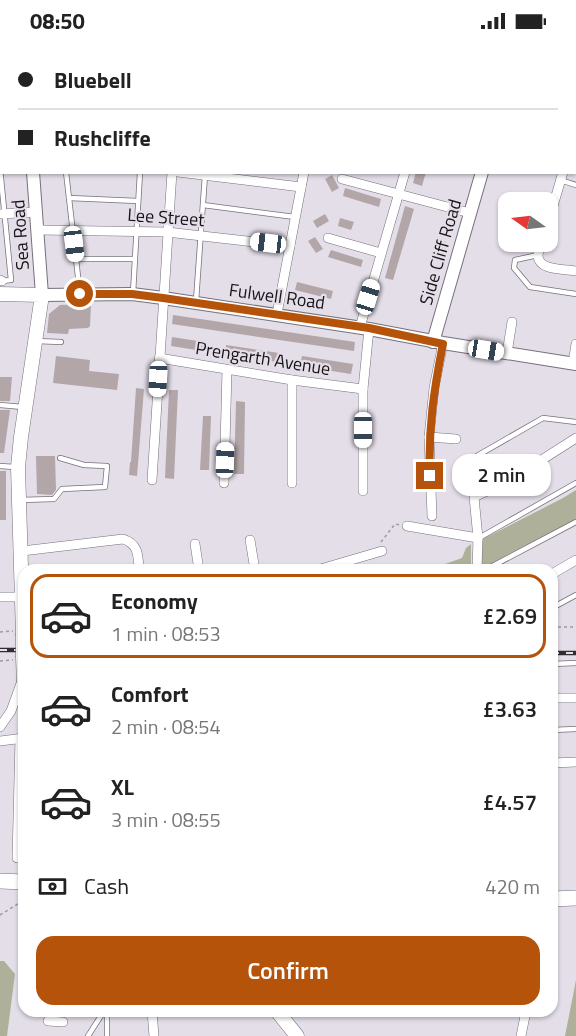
<!DOCTYPE html>
<html lang="en">
<head>
<meta charset="utf-8">
<style>
	body { margin:0; font-family:"Titillium Web",sans-serif; background:#f6f6f6; color:#222; height:100vh; display:flex; flex-direction:column; font-size:22px; white-space:nowrap }
	* { box-sizing:border-box; margin:0 }
	p { font-size:20px; color:#767676 }
	.icon { flex:none; width:33px; height:33px; fill:none; stroke:currentColor; stroke-width:2; stroke-linecap:round; stroke-linejoin:round }
	.map { position:relative; flex:1; overflow:hidden }
	.details { position:absolute; left:18px; top:522px; width:540px; height:453px; display:flex; flex-direction:column; background:#fff; border-radius:18px; box-shadow:0 2px 4px #0004 }
	.details>* { flex:none }
	.guide { position:absolute; left:0px; top:0px; width:576px; height:132px; box-shadow:0 2px 4px #0004; display:grid; align-content:center; height:132px; padding:0 18px; background:#fff }
	.needle { width:39px; rotate:284deg }
	.fabs { position:absolute; left:498px; top:150px; display:grid; gap:12px }
	.fabs a { display:grid; place-items:center; width:60px; height:60px; border-radius:12px; background:#fff; box-shadow:0 2px 4px #0004; font-size:30px }
	.end { position:absolute; width:27px; height:27px; margin:-14px; border:8px solid #b45309; background:#fff; box-shadow:0 0 0 3px #fff }
	.from { border-radius:50% }
	.bubble { position:absolute; height:42px; border-radius:18px; background:#fff; box-shadow:0 2px 4px #0004; font-size:20px; font-weight:600; line-height:42px; text-align:center }
	.car { position:absolute; width:18px; height:36px; margin:-18px -9px; border-radius:8px; box-shadow:0 0 4px 2px #0007; background:linear-gradient(#fff 24%,#345 0 40%,#fff 0 76%,#345 0 86%,#fff 0) }
	.guide b { display:flex; align-items:center; gap:21px; height:57px; font-size:22px }
	.guide b+b { border-top:2px solid #e0e0e0 }
	.guide i { width:15px; height:15px; background:#222 }
	ul { padding:10px 0 0; list-style:none }
	li { display:flex; align-items:center; gap:18px; height:84px; margin:0 12px 9px; padding:0 6px; border:3px solid transparent; border-radius:18px }
	li div { flex:1 }
	li b { display:block; font-size:22px }
	li em { font-style:normal; font-weight:600 }
	li.selected { border-color:#b45309 }
	li>.icon { width:54px; height:54px; stroke-width:1.5 }
	.pay { display:flex; align-items:center; gap:15px; height:66px; padding:0 18px; font-size:22px }
	.pay p { margin-inline-start:auto }
	.cta { display:flex; gap:12px; margin-top:auto; padding:12px 18px }
	.cta a { flex:1; height:69px; border-radius:18px; background:#b45309; color:#fff; font-size:24px; font-weight:600; line-height:69px; text-align:center }
	.status { display:flex; justify-content:space-between; align-items:center; height:42px; padding:0 30px; background:#fff; direction:ltr }
	.status svg { height:16px; fill:currentColor }
	.map>svg:first-child { display:block }
	.green { fill:#aeb099 }
	.building { fill:#b3a6a9 }
	.lines { fill:none; stroke-linecap:round; stroke-linejoin:round }
	.service-casing { stroke:#76707a; stroke-width:6 }
	.minor-casing { stroke:#76707a; stroke-width:10 }
	.tertiary-casing { stroke:#76707a; stroke-width:14 }
	.secondary-casing { stroke:#76707a; stroke-width:15 }
	.trunk-casing { stroke:#76707a; stroke-width:16 }
	.path { stroke:#9f9aa2; stroke-width:1.5; stroke-dasharray:3 3; stroke-linecap:butt }
	.service { stroke:#fff; stroke-width:4.5 }
	.minor { stroke:#fff; stroke-width:9 }
	.tertiary { stroke:#fff; stroke-width:12 }
	.secondary { stroke:#fff; stroke-width:14 }
	.trunk { stroke:#fff; stroke-width:15 }
	.rail-casing { stroke:#302d32; stroke-width:4.5 }
	.rail { stroke:#e4dee9; stroke-width:2; stroke-dasharray:7; stroke-linecap:butt }
	.secondary-bridge-casing { stroke:#76707a; stroke-width:15; stroke-linecap:butt }
	.secondary-bridge { stroke:#fff; stroke-width:14 }
	.route { stroke:#b45309; stroke-width:8 }
	.labels { text-anchor:middle; dominant-baseline:central; stroke-width:4.5; stroke-linejoin:round; paint-order:stroke }
	.street-label { font-size:18px; fill:#171418; stroke:#e4dee9 }
</style>
</head>
<body>
<div class="status"><b>08:50</b><svg viewBox="0 0 49 12"><path d="M0 12V9h3v3zM5 12V6h3v6zM10 12V3h3v9zM15 12V0h3v12zM26 1h20v11H26zM47 4h2v5h-2z"/></svg></div>
<div class="map">
<svg width="576" height="994" viewBox="0 0 576 994">
	<rect width="100%" height="100%" fill="#e4dee9"/>
	<!-- green -->
	<g class="green">
		<path d="M576,448V478L482,526L481,498L563,456Z"/>
		<path d="M471,502V528H428L462,516L466,506Z"/>
		<path d="M0,919H4L15,932L7,994H0Z"/>
		<path d="M576,938V994H565Z"/>
	</g>
	<!-- building -->
	<g class="building">
		<path d="M416,130H426L422,144L413,141Z"/>
		<path d="M332,133L339,146L332,150L325,137Z"/>
		<path d="M345,146L381,157L379,165L343,154Z"/>
		<path d="M405,164L414,167L393,238L385,236Z"/>
		<path d="M325,172L329,179L317,186L313,179Z"/>
		<path d="M340,176L354,180L351,188L338,184Z"/>
		<path d="M315,195L323,207L316,211L308,199Z"/>
		<path d="M438,198L446,200L442,213L434,211Z"/>
		<path d="M331,208L363,218L361,225L328,215Z"/>
		<path d="M297,240L333,249L331,257L295,248Z"/>
		<path d="M91,262L90,284L88,286L69,287L68,292L47,291L49,272L60,263Z"/>
		<path d="M173,273L355,300L354,309L172,282Z"/>
		<path d="M172,295L204,300L203,309L171,304Z"/>
		<path d="M226,303L279,311L277,320L225,312Z"/>
		<path d="M56,314L90,318L89,329L119,332L117,348L53,341Z"/>
		<path d="M302,314L353,322L351,332L300,324Z"/>
		<path d="M0,335H12L10,359H0Z"/>
		<path d="M136,346L144,347L137,434L129,433L130,420H131Z"/>
		<path d="M169,348H178L174,437L165,436Z"/>
		<path d="M236,359L245,360L244,432H234Z"/>
		<path d="M0,368H10L4,411H0Z"/>
		<path d="M203,374H211L209,428H200Z"/>
		<path d="M36,414H55L56,448L52,453L37,452Z"/>
		<rect x="0" y="429" width="6" height="49"/>
	</g>
	<g class="lines">
		<defs>
			<g id="service">
				<path d="M53,0V2"/>
				<path d="M343,0L349,2"/>
				<path d="M150,2V0"/>
				<path d="M214,2V0"/>
				<path d="M409,2V0"/>
				<path d="M0,126L11,238L2,239"/>
				<path d="M66,130L80,252"/>
				<path d="M560,138L576,143"/>
				<path d="M69,156L138,159"/>
				<path d="M203,163L295,175"/>
				<path d="M538,213L515,218L514,226L530,245L576,252"/>
				<path d="M75,217H135"/>
				<path d="M133,251L140,130"/>
				<path d="M196,259L205,133"/>
				<path d="M36,299L61,300"/>
				<path d="M0,363L23,365"/>
				<path d="M0,424L15,425"/>
				<path d="M474,455L470,424L475,415L543,376L576,380"/>
				<path d="M20,458L54,457L62,447L105,445L107,424L84,423L60,416"/>
				<path d="M479,496L576,441"/>
				<path d="M485,528L576,480"/>
				<path d="M552,566L576,553"/>
				<path d="M552,622L576,621"/>
				<path d="M552,688L576,687"/>
				<path d="M107,969V994"/>
				<path d="M88,994L104,969"/>
			</g>
			<g id="minor">
				<path d="M471,0L477,2"/>
				<path d="M182,2V0"/>
				<path d="M327,2V0"/>
				<path d="M443,2V0"/>
				<path d="M574,29H576"/>
				<path d="M0,49H2"/>
				<path d="M574,90L576,85"/>
				<path d="M574,101H576"/>
				<path d="M0,112H2"/>
				<path d="M178,130L301,145"/>
				<path d="M342,137L470,171"/>
				<path d="M0,172L37,170"/>
				<path d="M548,181L563,130"/>
				<path d="M39,188L167,190L290,204"/>
				<path d="M328,196L381,211"/>
				<path d="M542,200C541,203 538,210 538,214C539,229 565,227 576,229"/>
				<path d="M0,238L2,239"/>
				<path d="M277,272L304,130"/>
				<path d="M360,285L405,130"/>
				<path d="M507,311L512,280"/>
				<path d="M159,316L292,338L363,347"/>
				<path d="M573,321L576,302"/>
				<path d="M429,395L456,397"/>
				<path d="M152,438L172,130"/>
				<path d="M224,441L227,328"/>
				<path d="M292,441V338"/>
				<path d="M363,449V347L369,287"/>
				<path d="M432,474L429,395L434,346L443,301"/>
				<path d="M407,484L478,496"/>
				<path d="M250,498L255,528"/>
				<path d="M195,502L199,528"/>
				<path d="M22,509L123,497C139,502 138,514 139,528"/>
				<path d="M317,528L382,509"/>
				<path d="M477,528L478,496L474,455L507,440L576,396"/>
				<path d="M552,532L576,518"/>
				<path d="M0,555H22"/>
				<path d="M552,656H576"/>
				<path d="M0,685L11,669L23,636"/>
				<path d="M0,699L24,696"/>
				<path d="M552,721L576,720"/>
				<path d="M17,816L20,696"/>
				<path d="M152,969L154,994"/>
				<path d="M48,979L63,980"/>
				<path d="M521,994L526,969"/>
			</g>
			<g id="tertiary">
				<path d="M20,0L21,2"/>
				<path d="M519,2V0"/>
				<path d="M33,130L42,253L132,252L163,256L369,287L443,301L576,322"/>
				<path d="M433,300L482,130"/>
			</g>
			<g id="secondary">
				<path d="M0,252L42,253L21,395L18,425L23,592"/>
				<path d="M23,615L24,641"/>
				<path d="M277,969L297,994"/>
			</g>
			<g id="trunk">
				<path d="M0,839L24,840"/>
				<path d="M552,857L576,856"/>
			</g>
		</defs>
		<!-- service casing -->
		<use href="#service" class="service-casing"/>
		<!-- minor casing -->
		<use href="#minor" class="minor-casing"/>
		<!-- tertiary casing -->
		<use href="#tertiary" class="tertiary-casing"/>
		<!-- secondary casing -->
		<use href="#secondary" class="secondary-casing"/>
		<!-- trunk casing -->
		<use href="#trunk" class="trunk-casing"/>
		<!-- path -->
		<g class="path">
			<path d="M381,500L395,482L400,483"/>
			<path d="M552,585H576"/>
			<path d="M0,590L13,589"/>
			<path d="M0,619L13,618"/>
			<path d="M0,873L21,860L20,853"/>
		</g>
		<!-- service -->
		<use href="#service" class="service"/>
		<!-- minor -->
		<use href="#minor" class="minor"/>
		<!-- tertiary -->
		<use href="#tertiary" class="tertiary"/>
		<!-- secondary -->
		<use href="#secondary" class="secondary"/>
		<!-- trunk -->
		<use href="#trunk" class="trunk"/>
		<defs>
			<g id="rail">
				<path d="M0,608H24"/>
				<path d="M552,611H576"/>
			</g>
		</defs>
		<!-- rail casing -->
		<use href="#rail" class="rail-casing"/>
		<!-- rail -->
		<use href="#rail" class="rail"/>
		<defs>
			<path id="secondary-bridge" d="M23,592V615"/>
		</defs>
		<!-- secondary-bridge casing -->
		<use href="#secondary-bridge" class="secondary-bridge-casing"/>
		<!-- secondary-bridge -->
		<use href="#secondary-bridge" class="secondary-bridge"/>
	</g>
	<g class="lines">
		<!-- route -->
		<path class="route" d="M80,252H132L163,256L369,286L443,302C434,347 428,387 430,434"/>
	</g>
	<g class="labels">
		<!-- street labels -->
		<g class="street-label">
			<text transform="translate(166 175) rotate(4)">Lee Street</text>
			<text transform="translate(20 193) rotate(-94)">Sea Road</text>
			<text transform="translate(440 210) rotate(-74)">Side Cliff Road</text>
			<text transform="translate(277 254) rotate(8)">Fulwell Road</text>
			<text transform="translate(263 316) rotate(9)">Prengarth Avenue</text>
		</g>
	</g>
</svg>
<div class="fabs">
<a><svg class="needle" viewBox="-14 -14 28 28"><path d="M0-13l5 13h-10z" fill="#e53935"/><path d="M0 13l5-13h-10z" fill="#767676"/></svg></a>
</div>
<i class="end from" style="left:80px;top:252px"></i>
<i class="end" style="left:430px;top:434px"></i>
<div class="bubble" style="left:452px;top:412px;width:99px">2 min</div>
<i class="car" style="left:268px;top:201px;rotate:277deg"></i>
<i class="car" style="left:74px;top:202px;rotate:173deg"></i>
<i class="car" style="left:368px;top:255px;rotate:17deg"></i>
<i class="car" style="left:486px;top:308px;rotate:99deg"></i>
<i class="car" style="left:158px;top:337px;rotate:183deg"></i>
<i class="car" style="left:363px;top:388px;rotate:180deg"></i>
<i class="car" style="left:225px;top:418px;rotate:2deg"></i>
<div class="guide">
<b><i class="from"></i>Bluebell</b>
<b><i></i>Rushcliffe</b>
</div>
<section class="details">
<ul>
<li class="selected"><svg class="icon" aria-label="car" viewBox="0 0 24 24"><path d="M5 17H2v-5l4-1 3-4h7l3 4 3 1v5h-3M9 17h6M6 11h13"/><circle cx="7" cy="17" r="2"/><circle cx="17" cy="17" r="2"/></svg><div><b>Economy</b><p>1 min · 08:53</p></div><em>£2.69</em></li>
<li><svg class="icon" aria-label="car" viewBox="0 0 24 24"><path d="M5 17H2v-5l4-1 3-4h7l3 4 3 1v5h-3M9 17h6M6 11h13"/><circle cx="7" cy="17" r="2"/><circle cx="17" cy="17" r="2"/></svg><div><b>Comfort</b><p>2 min · 08:54</p></div><em>£3.63</em></li>
<li><svg class="icon" aria-label="car" viewBox="0 0 24 24"><path d="M5 17H2v-5l4-1 3-4h7l3 4 3 1v5h-3M9 17h6M6 11h13"/><circle cx="7" cy="17" r="2"/><circle cx="17" cy="17" r="2"/></svg><div><b>XL</b><p>3 min · 08:55</p></div><em>£4.57</em></li>
</ul>
<div class="pay"><svg class="icon" aria-label="cash" viewBox="0 0 24 24"><path d="M3 7h18v10H3z"/><circle cx="12" cy="12" r="2"/></svg>Cash<p>420 m</p></div>
<div class="cta"><a>Confirm</a></div>
</section>
</div>
</body>
</html>
